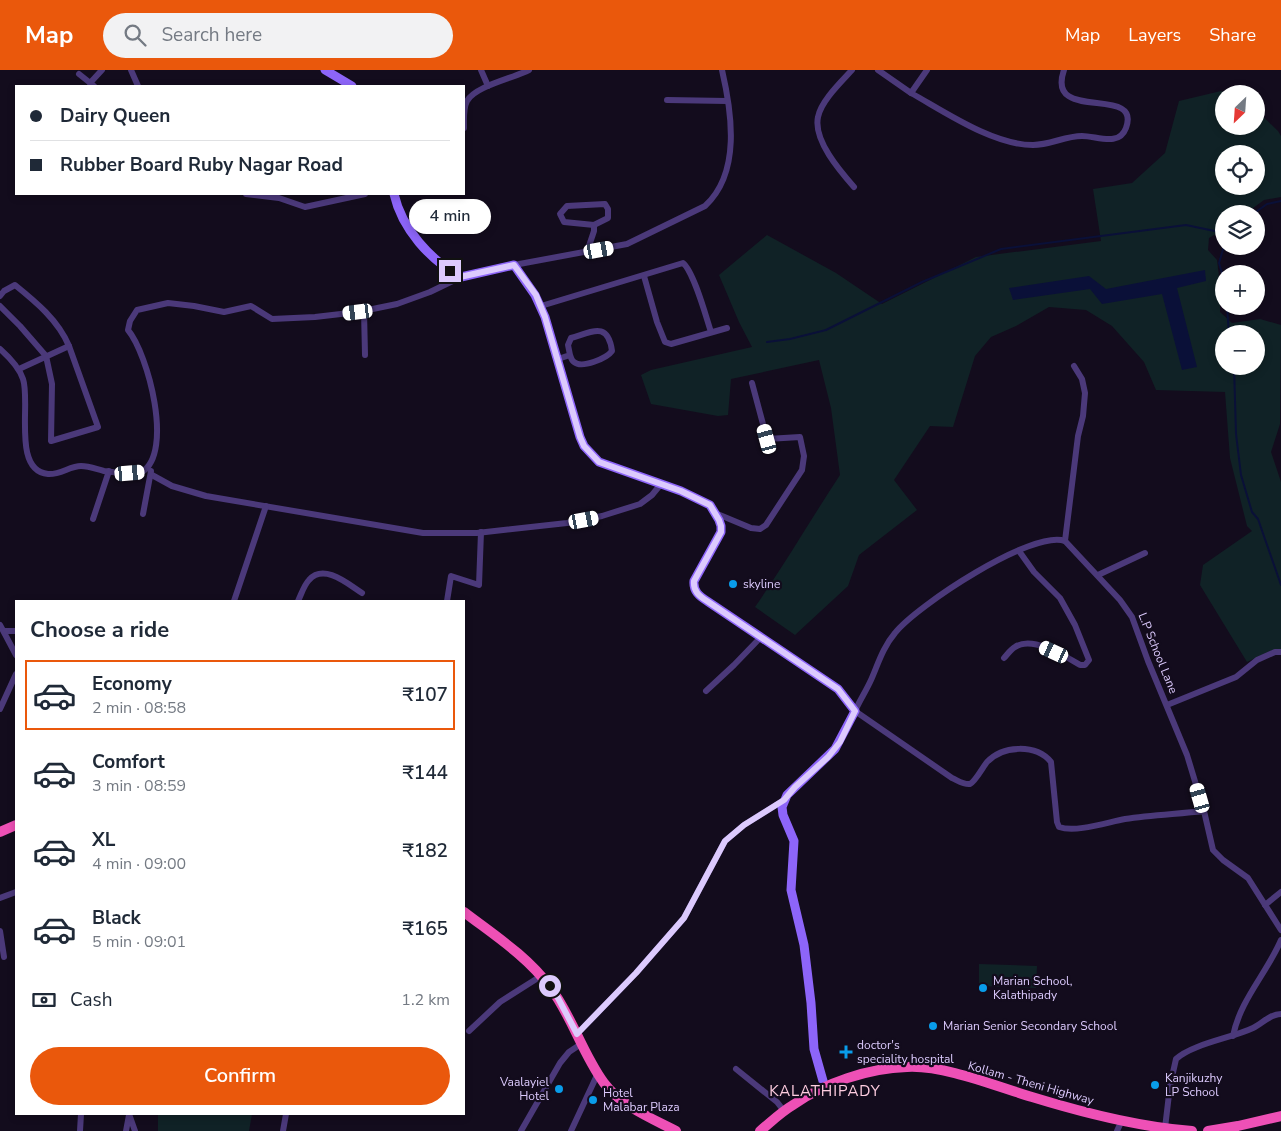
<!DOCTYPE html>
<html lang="en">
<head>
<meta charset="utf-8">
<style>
	body { margin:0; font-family:"Nunito Sans",sans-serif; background:#f2f2f3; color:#1f2937; height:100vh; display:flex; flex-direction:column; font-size:19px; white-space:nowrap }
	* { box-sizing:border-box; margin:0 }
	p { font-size:16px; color:#747a83 }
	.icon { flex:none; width:28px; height:28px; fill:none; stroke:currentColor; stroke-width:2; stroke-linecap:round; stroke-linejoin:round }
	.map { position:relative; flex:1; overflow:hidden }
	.sheet { position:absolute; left:15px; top:530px; width:450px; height:515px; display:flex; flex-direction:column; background:#fff; border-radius:0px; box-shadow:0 2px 8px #0003 }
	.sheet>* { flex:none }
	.banner { position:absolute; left:15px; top:15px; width:450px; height:110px; border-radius:0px; box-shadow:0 2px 8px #0003; display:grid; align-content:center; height:110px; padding:0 15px; background:#fff }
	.needle { width:32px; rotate:205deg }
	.controls { position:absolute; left:1215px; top:15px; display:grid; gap:10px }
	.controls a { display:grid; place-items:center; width:50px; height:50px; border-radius:50%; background:#fff; box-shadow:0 2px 8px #0003; font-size:25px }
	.end { position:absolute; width:22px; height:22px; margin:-11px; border:6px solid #dccafd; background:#111; box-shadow:0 0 0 2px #111 }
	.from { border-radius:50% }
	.bubble { position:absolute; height:35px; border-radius:18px; background:#fff; box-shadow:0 2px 8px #0003; font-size:16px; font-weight:600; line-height:35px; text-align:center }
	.car { position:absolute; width:15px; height:30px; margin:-15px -8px; border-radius:6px; box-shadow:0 0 4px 1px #0007; background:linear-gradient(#fff 24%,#345 0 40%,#fff 0 76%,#345 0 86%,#fff 0) }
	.banner b { display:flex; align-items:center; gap:18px; height:48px; font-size:19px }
	.banner b+b { border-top:1px solid #e0e1e3 }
	.banner i { width:12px; height:12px; background:#1f2937 }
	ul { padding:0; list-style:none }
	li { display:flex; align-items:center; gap:15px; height:70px; margin:0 10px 8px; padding:0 5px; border:2px solid transparent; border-radius:0px }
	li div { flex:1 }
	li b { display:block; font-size:19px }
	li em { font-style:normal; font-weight:600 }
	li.active { border-color:#ea580c }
	li>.icon { width:45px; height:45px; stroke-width:1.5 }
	h2 { padding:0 15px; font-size:22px; line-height:60px }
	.pay { display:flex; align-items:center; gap:12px; height:55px; padding:0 15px; font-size:19px }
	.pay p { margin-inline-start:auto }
	.primary-button { display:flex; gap:10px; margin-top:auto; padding:10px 15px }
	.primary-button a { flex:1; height:58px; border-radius:30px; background:#ea580c; color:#fff; font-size:20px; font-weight:600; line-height:58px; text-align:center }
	header { display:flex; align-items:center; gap:30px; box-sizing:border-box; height:70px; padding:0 25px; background:#ea580c; color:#fff }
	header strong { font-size:24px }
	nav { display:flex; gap:28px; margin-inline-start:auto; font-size:18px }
	.search { width:350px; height:45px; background:#f2f2f3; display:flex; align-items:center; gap:12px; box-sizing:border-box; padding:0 18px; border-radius:28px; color:#747a83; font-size:19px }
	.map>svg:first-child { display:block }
	.green { fill:#102226; fill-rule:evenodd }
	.water { fill:#0a1038 }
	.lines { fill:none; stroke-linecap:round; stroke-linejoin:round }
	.stream { stroke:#0a1038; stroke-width:2 }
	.minor { stroke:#4b397a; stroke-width:6 }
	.secondary { stroke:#8d65f9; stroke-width:9 }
	.trunk { stroke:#ee50b6; stroke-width:10 }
	.route { stroke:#dccafd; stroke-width:6 }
	.poi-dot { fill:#099dea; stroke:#130c1d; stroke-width:2 }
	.labels { text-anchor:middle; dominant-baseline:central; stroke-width:4.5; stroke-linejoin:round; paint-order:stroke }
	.poi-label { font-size:12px; fill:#dccafd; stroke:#130c1d; text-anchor:start }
	.street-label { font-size:12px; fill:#dccafd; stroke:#130c1d }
	.quarter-label { font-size:15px; letter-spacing:1px; fill:#fdccdf; stroke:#130c1d }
</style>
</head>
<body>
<header>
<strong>Map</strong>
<div class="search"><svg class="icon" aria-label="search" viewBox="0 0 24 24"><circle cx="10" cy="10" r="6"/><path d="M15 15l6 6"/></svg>Search here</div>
<nav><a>Map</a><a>Layers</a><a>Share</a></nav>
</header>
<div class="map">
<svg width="1281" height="1061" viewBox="0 0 1281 1061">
	<rect width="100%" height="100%" fill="#130c1d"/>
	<!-- green -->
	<g class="green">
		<path d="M1221,21L1234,24H1224V56H1256V40L1278,61L1281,66V127L1264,130L1245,144H1224V159L1209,168L1208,180L1217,190L1220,215V242L1232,253L1260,249L1281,255L1280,354L1271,382L1281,412V579L1270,581L1247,592L1200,515L1203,495L1252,461L1247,456L1230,388L1225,322L1156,320L1144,292L1112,256L1086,240L1049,237L1016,256L991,267L975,286L953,357L930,356L894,410L917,440L859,485L848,516L795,565L755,537C785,494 811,449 840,405L831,338L819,290L731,309L728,345L718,346L651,334L641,305L651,300L752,277L739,252L719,205L767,165L836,203L882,234L976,187L1101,171L1093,119L1132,113L1165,83L1179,31ZM1224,84H1256V116H1224ZM1224,264H1256V296H1224Z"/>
		<path d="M979,894L1037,896L1036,918L979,916Z"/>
		<path d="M158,1044H252L249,1061H158Z"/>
	</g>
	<!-- water -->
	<path class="water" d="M1205,200L1206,211L1177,218L1197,297L1182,300L1162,224L1102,234L1090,219L1013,230L1009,218L1089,206L1106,219Z"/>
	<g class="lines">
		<!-- stream -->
		<g class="stream">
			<path d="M1253,144L1267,134L1281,131"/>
			<path d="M1224,210L1219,193L1224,176"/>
			<path d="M1227,236L1229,264"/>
			<path d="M767,272L790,269L826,260L922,212L1001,179L1186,155L1224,163"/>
			<path d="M1234,296L1236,364L1241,405L1252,442L1258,449L1281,515"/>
		</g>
		<!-- minor -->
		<g class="minor">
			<path d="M131,0L138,16"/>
			<path d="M481,0L488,16"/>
			<path d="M852,0C841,12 821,31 818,47C813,70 840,101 854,117"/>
			<path d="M878,0L911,23L927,0"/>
			<path d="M79,4L94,16"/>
			<path d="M90,13L102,0"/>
			<path d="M911,23C945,42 993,75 1033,75C1050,75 1065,66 1082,66C1097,66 1119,77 1126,58C1142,14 1045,54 1064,0"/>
			<path d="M667,30L727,31"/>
			<path d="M464,58C464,50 463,39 467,31C475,16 514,8 529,0"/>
			<path d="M246,124L279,128L305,137L365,124"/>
			<path d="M605,134L608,139V148L594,155L564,152L560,144L567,136Z"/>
			<path d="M587,182L594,161V155"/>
			<path d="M514,195L627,174L705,136C741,103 732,43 722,0"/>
			<path d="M644,206L657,252L665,272L671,274L727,258"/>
			<path d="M0,226L4,221L15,215C36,232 58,250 69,276L98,357L51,371L52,314L46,286L20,256L0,236"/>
			<path d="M541,236L683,193C694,202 706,247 711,262"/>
			<path d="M364,241L365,285"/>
			<path d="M0,279C9,287 19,297 23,309C31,332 12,401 48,404C60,405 70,396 81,396C89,396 96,399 104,401C116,403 129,403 142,402C174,382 148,284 128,260L130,251L137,240L168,233L194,236L224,242L251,236L272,249L315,247L358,242L397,234L430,222L461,207"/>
			<path d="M558,289L570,285L568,275L571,268C592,262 608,251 612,281C607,288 582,299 574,292C572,291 571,288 570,285"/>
			<path d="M19,299L69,276"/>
			<path d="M152,405L172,416L206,426L423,463H477L567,453L602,446L640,434L652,425L661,414"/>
			<path d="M715,443L751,458L760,459L766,455L802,400L804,386L800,367L767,369L752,313"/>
			<path d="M143,444L151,401"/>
			<path d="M93,449L109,401"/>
			<path d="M1065,471L1078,366L1083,346L1085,323L1082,309L1074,296"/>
			<path d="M1098,505L1145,483"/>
			<path d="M234,531L266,436"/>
			<path d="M298,531C301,525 304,515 309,510C324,493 348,514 362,523"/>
			<path d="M447,531L451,506L479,515L481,462"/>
			<path d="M0,555L16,585"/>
			<path d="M4,561H16"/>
			<path d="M1004,588C1007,585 1011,579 1015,577C1032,565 1065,586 1080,595H1085L1089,590L1075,555L1060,528L1034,502L1019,481"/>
			<path d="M706,621L734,595L761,567"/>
			<path d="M1167,635L1236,607L1257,590L1275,582H1281"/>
			<path d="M0,639L16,604"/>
			<path d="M1204,741C1178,744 1151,745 1125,749C1108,752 1076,763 1059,757L1057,752L1051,692C1036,674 1003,675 987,692C983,697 975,712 970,714C964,715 957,710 952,708L855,641C860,630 866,621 871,610C878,594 883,577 895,563C916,536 1033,459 1065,471L1120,530L1132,547L1148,591L1187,685L1204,741L1213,780L1223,790L1248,808L1281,860"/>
			<path d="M0,828L16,822"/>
			<path d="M1265,835L1281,822"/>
			<path d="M0,861L4,887"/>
			<path d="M469,961L500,932L541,906"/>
			<path d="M577,964L636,903L684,848L725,771L744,755L784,730"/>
			<path d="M1233,966C1240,930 1267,903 1281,870"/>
			<path d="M736,999L777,1032L784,1041"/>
			<path d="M129,1044L135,1061"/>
			<path d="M1165,1058L1170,1016L1176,989C1192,974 1232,968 1253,958C1263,953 1270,944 1281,944"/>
			<path d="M80,1061L81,1044"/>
			<path d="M126,1061L129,1045"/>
			<path d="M283,1061L286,1044"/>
			<path d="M521,1061L560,993L569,982L581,974"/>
			<path d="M571,1061L598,1003"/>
			<path d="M1117,1061L1122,1050"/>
		</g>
		<!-- secondary -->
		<g class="secondary">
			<path d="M325,0L352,16"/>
			<path d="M394,124C402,159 430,190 461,207L514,195L535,225L545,247L580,367L584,376L599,392L681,421L710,435L719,450L721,456V462L694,511C693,521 699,526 707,531L838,619L855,641L835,679L787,725L782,737L783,745L794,771L791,820L804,875L811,933L814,979L825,1018"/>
		</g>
		<!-- trunk -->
		<g class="trunk">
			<path d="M0,762L16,755"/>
			<path d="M464,842C494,865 527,886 550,917C572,946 582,983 604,1013C621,1036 651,1048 676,1061"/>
			<path d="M760,1061C771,1052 781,1042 793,1035C824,1013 869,998 907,997C945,995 995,1016 1032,1027C1084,1043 1138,1057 1192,1061"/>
			<path d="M1208,1061L1238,1056L1281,1046"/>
		</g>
	</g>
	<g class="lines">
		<!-- route -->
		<path class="route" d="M450,201L460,207L514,195L536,225L545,247L580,367L584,376L599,392L681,421L710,435L719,450L721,456V462L694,511C693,521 699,526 707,531L838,619L855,641L840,672L828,687L795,717L784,730L744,755L725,771L684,848L636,903L577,964L558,928L550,916"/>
	</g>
	<!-- markers -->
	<g class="poi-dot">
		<circle cx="733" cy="514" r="5"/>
		<circle cx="983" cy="918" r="5"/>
		<circle cx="933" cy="956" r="5"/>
		<path d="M843.5 974.5h5v5h5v5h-5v5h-5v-5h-5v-5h5z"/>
		<circle cx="1155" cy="1015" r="5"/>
		<circle cx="559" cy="1019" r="5"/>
		<circle cx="593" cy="1030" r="5"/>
	</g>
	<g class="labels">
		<!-- poi labels -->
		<g class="poi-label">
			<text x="743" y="514">skyline</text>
			<text x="993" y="911">Marian School,<tspan x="993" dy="14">Kalathipady</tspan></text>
			<text x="943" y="956">Marian Senior Secondary School</text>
			<text x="857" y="975">doctor's<tspan x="857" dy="14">speciality hospital</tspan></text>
			<text x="1165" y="1008">Kanjikuzhy<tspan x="1165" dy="14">LP School</tspan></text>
			<text x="549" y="1012" text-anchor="end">Vaalayiel<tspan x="549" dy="14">Hotel</tspan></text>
			<text x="603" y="1023">Hotel<tspan x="603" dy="14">Malabar Plaza</tspan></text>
		</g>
		<!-- street labels -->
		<g class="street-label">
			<text transform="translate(1158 583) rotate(68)">L.P School Lane</text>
			<text transform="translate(1031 1013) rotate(16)">Kollam - Theni Highway</text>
		</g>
		<!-- quarter labels -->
		<g class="quarter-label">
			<text x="825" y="1021">KALATHIPADY</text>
		</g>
	</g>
</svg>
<div class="controls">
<a><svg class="needle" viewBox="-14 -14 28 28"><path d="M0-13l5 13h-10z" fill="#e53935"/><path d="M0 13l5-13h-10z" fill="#747a83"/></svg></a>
<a><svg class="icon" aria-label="locate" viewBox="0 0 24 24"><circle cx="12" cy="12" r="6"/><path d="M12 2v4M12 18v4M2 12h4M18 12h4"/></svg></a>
<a><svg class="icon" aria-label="layers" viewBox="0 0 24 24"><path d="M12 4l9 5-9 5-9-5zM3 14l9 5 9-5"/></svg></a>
<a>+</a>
<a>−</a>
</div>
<i class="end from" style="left:550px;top:916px"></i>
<i class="end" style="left:450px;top:201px"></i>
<div class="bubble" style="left:409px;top:129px;width:82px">4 min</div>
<i class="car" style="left:599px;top:180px;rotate:80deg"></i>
<i class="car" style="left:358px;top:242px;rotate:263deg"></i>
<i class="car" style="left:767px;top:369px;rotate:345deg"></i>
<i class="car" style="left:130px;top:403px;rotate:85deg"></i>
<i class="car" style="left:584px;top:450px;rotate:79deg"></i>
<i class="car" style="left:1054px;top:582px;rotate:295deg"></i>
<i class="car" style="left:1200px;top:728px;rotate:344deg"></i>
<div class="banner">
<b><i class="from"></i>Dairy Queen</b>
<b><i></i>Rubber Board Ruby Nagar Road</b>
</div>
<section class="sheet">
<h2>Choose a ride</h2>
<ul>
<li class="active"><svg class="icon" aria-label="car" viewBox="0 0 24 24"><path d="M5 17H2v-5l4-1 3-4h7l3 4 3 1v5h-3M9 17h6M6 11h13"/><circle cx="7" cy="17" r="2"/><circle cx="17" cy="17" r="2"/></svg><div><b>Economy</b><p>2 min · 08:58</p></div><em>₹107</em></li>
<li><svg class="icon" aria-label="car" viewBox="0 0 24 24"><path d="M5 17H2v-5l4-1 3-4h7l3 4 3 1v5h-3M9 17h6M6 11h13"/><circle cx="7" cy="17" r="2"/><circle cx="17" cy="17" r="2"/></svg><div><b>Comfort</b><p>3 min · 08:59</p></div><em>₹144</em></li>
<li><svg class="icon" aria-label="car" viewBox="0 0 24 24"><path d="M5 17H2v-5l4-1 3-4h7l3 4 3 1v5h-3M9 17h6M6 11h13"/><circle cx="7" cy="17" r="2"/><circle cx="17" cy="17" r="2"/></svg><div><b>XL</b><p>4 min · 09:00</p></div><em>₹182</em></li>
<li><svg class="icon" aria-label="car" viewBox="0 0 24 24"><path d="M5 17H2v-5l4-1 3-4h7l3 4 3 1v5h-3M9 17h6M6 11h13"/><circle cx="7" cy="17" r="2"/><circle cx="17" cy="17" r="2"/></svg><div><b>Black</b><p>5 min · 09:01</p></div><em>₹165</em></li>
</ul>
<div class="pay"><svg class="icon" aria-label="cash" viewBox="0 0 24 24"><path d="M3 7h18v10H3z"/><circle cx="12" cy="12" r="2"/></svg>Cash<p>1.2 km</p></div>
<div class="primary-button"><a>Confirm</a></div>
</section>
</div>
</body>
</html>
